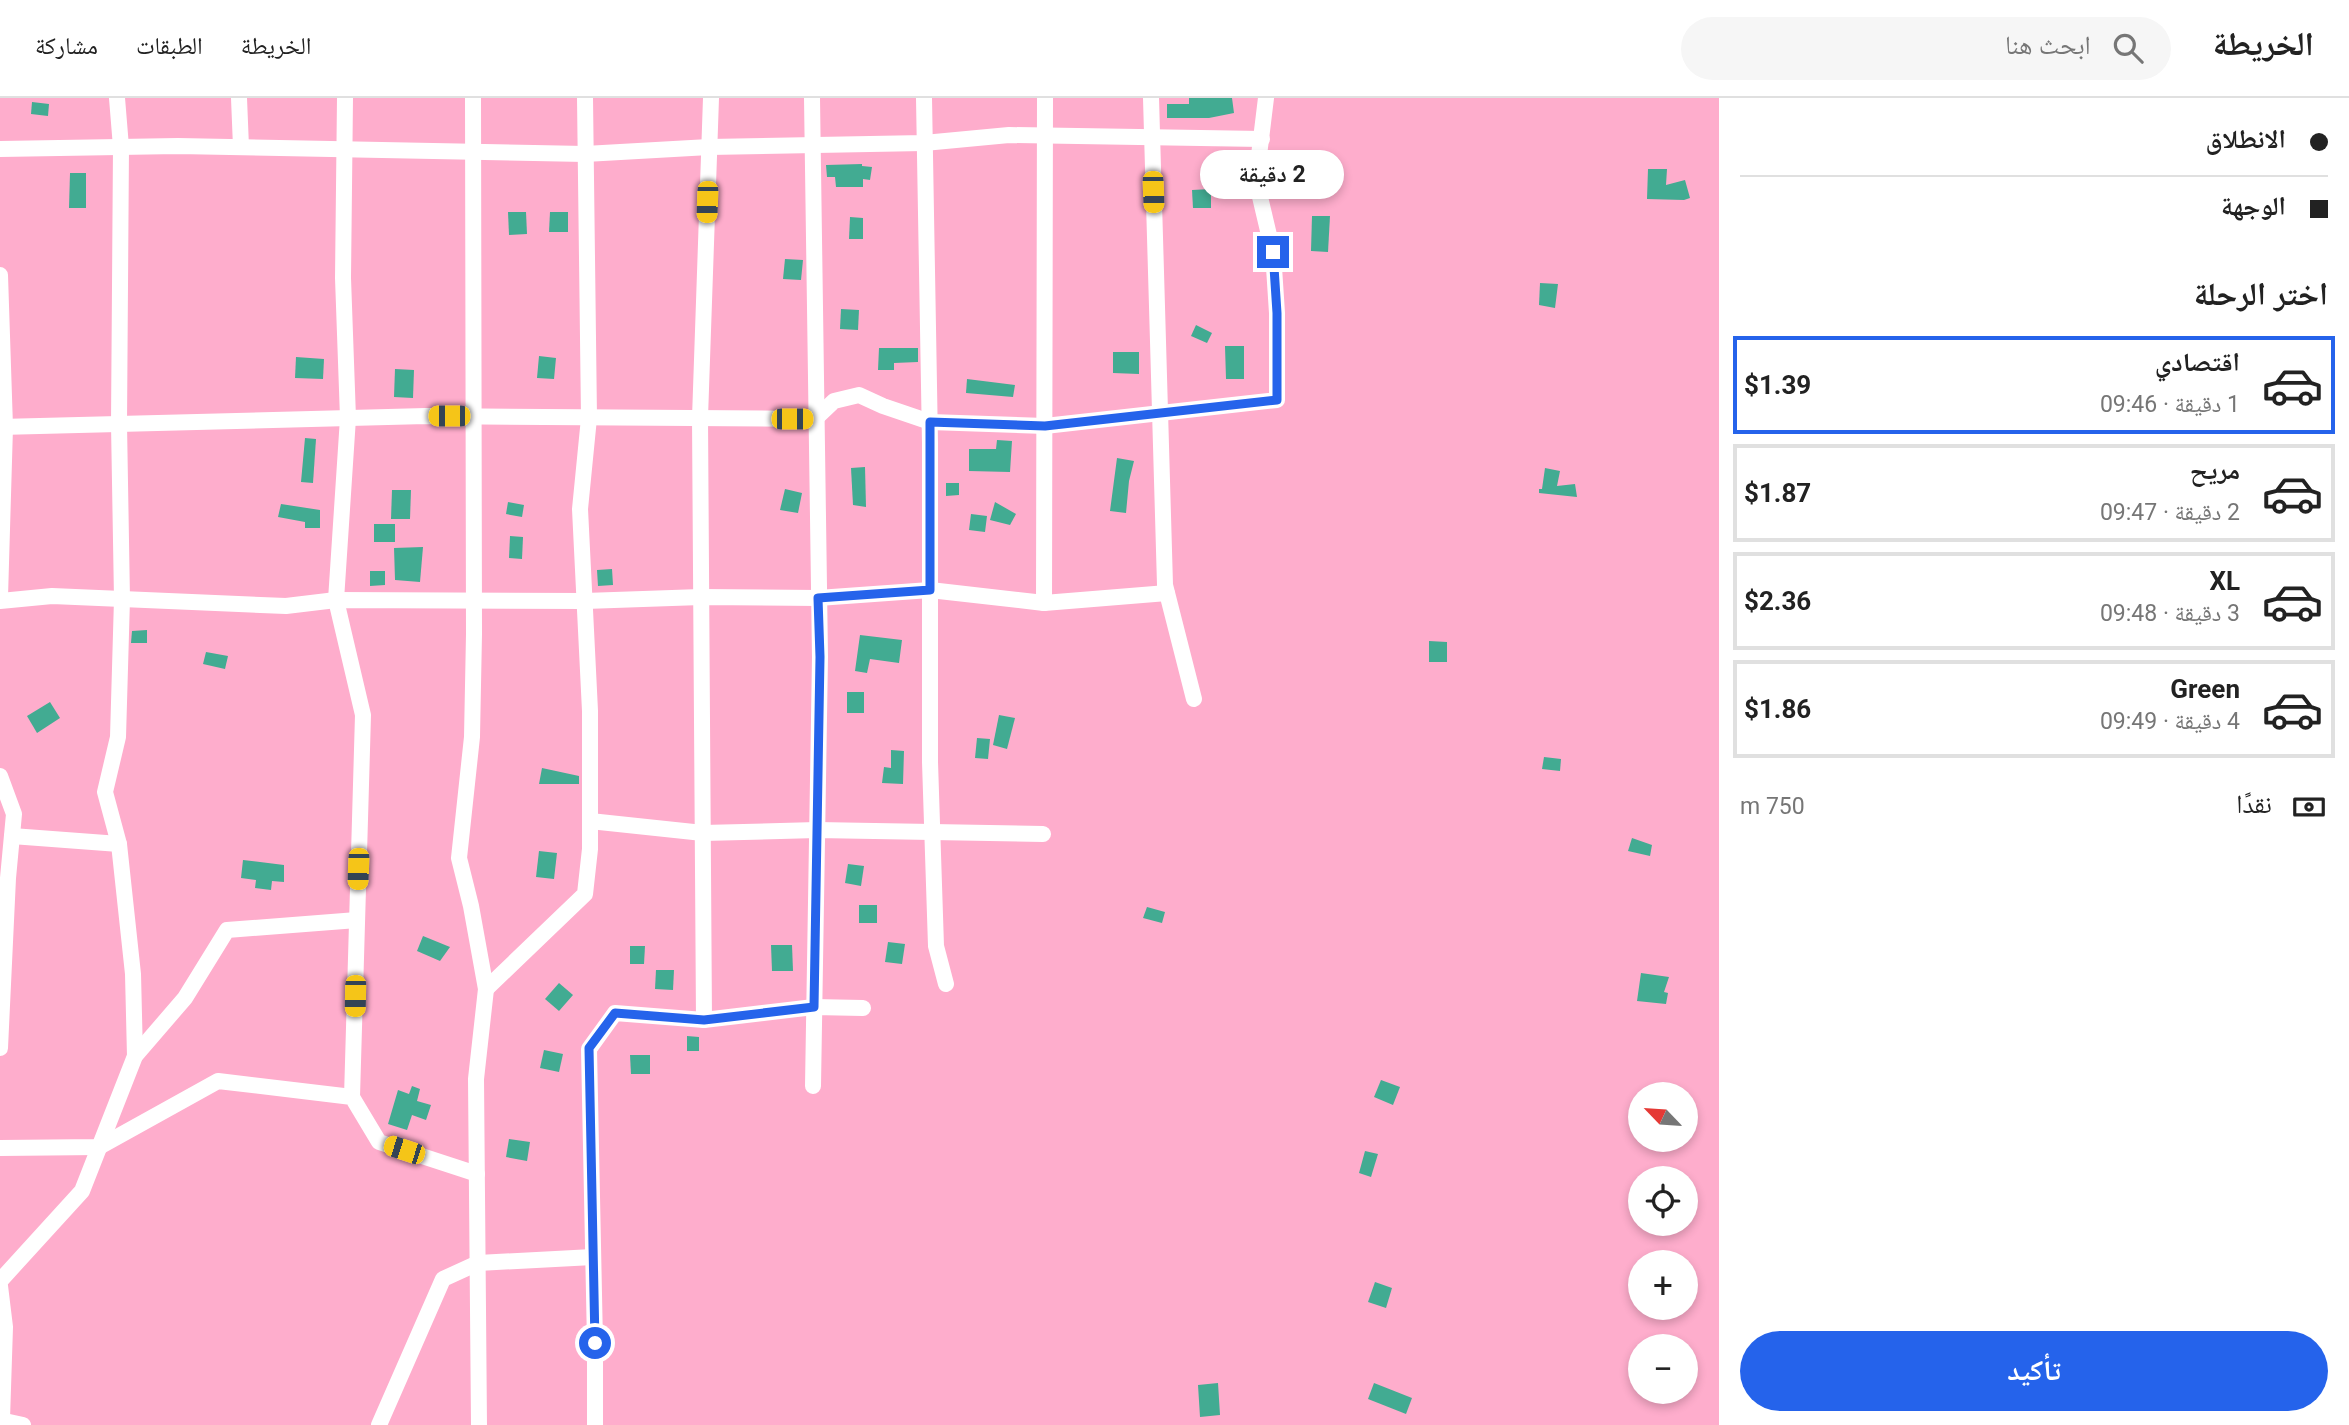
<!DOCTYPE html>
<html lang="ar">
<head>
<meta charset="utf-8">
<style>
	body { margin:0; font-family:Roboto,"Noto Naskh Arabic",sans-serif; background:#f6f6f6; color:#222; direction:rtl; height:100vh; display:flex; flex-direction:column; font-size:26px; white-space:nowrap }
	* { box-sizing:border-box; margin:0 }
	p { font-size:23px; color:#767676 }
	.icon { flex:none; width:38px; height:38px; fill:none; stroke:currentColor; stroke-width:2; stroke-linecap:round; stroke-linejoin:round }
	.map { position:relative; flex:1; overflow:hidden; direction:ltr }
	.sheet { display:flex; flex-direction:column; background:#fff; width:630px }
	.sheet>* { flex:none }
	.top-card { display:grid; align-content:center; height:154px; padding:0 21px; background:#fff }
	.needle { width:46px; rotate:295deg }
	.buttons { position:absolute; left:1628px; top:984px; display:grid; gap:14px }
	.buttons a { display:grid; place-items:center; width:70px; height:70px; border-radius:50%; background:#fff; box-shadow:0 4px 10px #0003; font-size:35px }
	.end { position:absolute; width:32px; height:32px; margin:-16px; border:9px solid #2563eb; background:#fff; box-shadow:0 0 0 4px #fff }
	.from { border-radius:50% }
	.bubble { position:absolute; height:49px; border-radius:24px; background:#fff; box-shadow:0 4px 10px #0003; font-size:23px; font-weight:700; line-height:49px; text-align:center; direction:rtl }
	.car { position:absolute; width:21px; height:42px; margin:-21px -10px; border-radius:9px; box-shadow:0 0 5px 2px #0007; background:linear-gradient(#f5c518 24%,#345 0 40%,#f5c518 0 76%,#345 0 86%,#f5c518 0) }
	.top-card b { display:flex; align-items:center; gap:24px; height:66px; font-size:26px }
	.top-card b+b { border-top:2px solid #e0e0e0 }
	.top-card i { width:18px; height:18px; background:#222 }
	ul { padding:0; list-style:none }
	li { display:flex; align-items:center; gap:21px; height:98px; margin:0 14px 10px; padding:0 7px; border:4px solid #e0e0e0; border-radius:0px }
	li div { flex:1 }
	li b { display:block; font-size:26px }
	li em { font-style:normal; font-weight:700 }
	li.on { border-color:#2563eb }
	li>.icon { width:63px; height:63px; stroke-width:1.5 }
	h2 { padding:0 21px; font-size:32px; line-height:84px }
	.pay { display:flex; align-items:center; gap:18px; height:77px; padding:0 21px; font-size:26px }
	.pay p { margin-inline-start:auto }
	.action { display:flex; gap:14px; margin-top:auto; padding:14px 21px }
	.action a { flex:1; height:80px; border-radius:42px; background:#2563eb; color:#fff; font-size:28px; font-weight:700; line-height:80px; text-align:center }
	header { display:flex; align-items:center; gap:42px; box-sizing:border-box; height:98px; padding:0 35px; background:#fff; border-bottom:2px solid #e0e0e0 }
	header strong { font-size:33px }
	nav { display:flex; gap:38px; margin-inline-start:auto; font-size:24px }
	.search { width:490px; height:63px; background:#f6f6f6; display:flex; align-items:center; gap:18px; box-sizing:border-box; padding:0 24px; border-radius:38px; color:#767676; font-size:26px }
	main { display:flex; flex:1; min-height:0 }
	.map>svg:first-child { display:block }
	.building { fill:#42ab92 }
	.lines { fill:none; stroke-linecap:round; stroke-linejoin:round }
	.minor { stroke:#fff; stroke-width:16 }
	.route { stroke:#2563eb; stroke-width:9 }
</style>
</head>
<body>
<header>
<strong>الخريطة</strong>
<div class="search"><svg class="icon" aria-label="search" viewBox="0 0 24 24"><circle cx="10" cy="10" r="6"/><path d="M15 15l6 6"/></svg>ابحث هنا</div>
<nav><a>الخريطة</a><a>الطبقات</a><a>مشاركة</a></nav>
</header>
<main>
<section class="sheet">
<div class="top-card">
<b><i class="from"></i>الانطلاق</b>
<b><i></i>الوجهة</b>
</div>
<h2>اختر الرحلة</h2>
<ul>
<li class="on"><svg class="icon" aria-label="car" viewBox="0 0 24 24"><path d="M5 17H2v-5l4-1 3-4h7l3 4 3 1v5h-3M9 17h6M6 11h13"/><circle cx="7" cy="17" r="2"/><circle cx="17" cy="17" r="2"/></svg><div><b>اقتصادي</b><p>1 دقيقة · 09:46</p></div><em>$1.39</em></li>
<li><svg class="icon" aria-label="car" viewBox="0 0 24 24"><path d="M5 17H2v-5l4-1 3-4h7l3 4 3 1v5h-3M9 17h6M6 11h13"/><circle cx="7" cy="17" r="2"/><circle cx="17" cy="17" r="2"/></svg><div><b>مريح</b><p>2 دقيقة · 09:47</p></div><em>$1.87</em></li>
<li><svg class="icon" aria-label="car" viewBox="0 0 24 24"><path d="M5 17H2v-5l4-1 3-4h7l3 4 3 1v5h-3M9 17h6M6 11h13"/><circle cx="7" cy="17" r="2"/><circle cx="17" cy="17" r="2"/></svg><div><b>XL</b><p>3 دقيقة · 09:48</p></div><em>$2.36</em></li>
<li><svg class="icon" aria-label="car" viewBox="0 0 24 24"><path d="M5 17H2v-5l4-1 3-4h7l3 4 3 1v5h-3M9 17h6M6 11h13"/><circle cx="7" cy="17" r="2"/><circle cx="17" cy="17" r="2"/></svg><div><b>Green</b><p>4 دقيقة · 09:49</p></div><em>$1.86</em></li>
</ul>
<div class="pay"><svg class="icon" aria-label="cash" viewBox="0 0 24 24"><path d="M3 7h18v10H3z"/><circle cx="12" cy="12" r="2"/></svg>نقدًا<p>750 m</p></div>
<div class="action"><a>تأكيد</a></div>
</section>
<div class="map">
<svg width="1719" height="1327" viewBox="0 0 1719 1327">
	<rect width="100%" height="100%" fill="#feadcc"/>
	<!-- building -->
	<g class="building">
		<path d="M1189,0H1232L1234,15L1209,20H1167V6H1189Z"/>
		<path d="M32,4L49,6L48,18L31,16Z"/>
		<path d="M862,66V68L872,69L870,82L863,81V89H836L835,79H827L826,67Z"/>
		<path d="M1648,71H1667L1666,87L1685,82L1690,100L1684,102L1647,101Z"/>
		<path d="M70,75H86V110H69Z"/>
		<path d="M1211,91V110H1193L1192,92Z"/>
		<path d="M508,114H526L527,136L509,137Z"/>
		<path d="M550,114H568V134H549Z"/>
		<path d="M1312,118H1330L1328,154L1311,153Z"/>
		<path d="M850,119L863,120V141H849Z"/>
		<path d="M785,161L803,162L801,182L783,181Z"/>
		<path d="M1540,185L1558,186L1555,210L1539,207Z"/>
		<path d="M841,211L859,212L858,232L840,231Z"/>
		<path d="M1196,227L1212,235L1207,245L1191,238Z"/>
		<path d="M1225,248H1244V281H1226Z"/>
		<path d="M879,250H918V264L894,265V272H878Z"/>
		<path d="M1113,254H1139V276L1113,275Z"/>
		<path d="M539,258L556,260L554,281L537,280Z"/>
		<path d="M296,259L324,261L323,281L295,280Z"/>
		<path d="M395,271L414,272L413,300L394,299Z"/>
		<path d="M967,281L1015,287L1013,299L966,295Z"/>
		<path d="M305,340L316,341L313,385L301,384Z"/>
		<path d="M997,342L1012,343L1010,374L969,373V351H996Z"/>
		<path d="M1117,360L1134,363L1129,383L1126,415L1110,413Z"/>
		<path d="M865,369L866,409L853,407L851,370Z"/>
		<path d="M1545,370L1560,373L1557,388L1575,386L1577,399L1539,395V391H1542Z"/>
		<path d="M946,385H959V397L946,398Z"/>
		<path d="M785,391L802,395L798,415L780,412Z"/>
		<path d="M392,392H411L410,421H391Z"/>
		<path d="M508,404L524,407L522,419L506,416Z"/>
		<path d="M995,404L1016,416L1010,427L990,422Z"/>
		<path d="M281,406L320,412V430H305V424L278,419Z"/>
		<path d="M971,416L987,418L985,434L969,432Z"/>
		<rect x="374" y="426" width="21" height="18"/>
		<path d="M510,438L523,439L522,461L509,460Z"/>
		<path d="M423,449L420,484L395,482L394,450Z"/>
		<path d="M612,471L613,487L598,488L597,472Z"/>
		<path d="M370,473H385V487L370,488Z"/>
		<path d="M147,532V545H131L132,533Z"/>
		<path d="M860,537L902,542L899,565L870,561L867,575L855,573Z"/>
		<path d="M1429,543L1447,544V564H1429Z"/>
		<path d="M206,554L228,558L225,571L203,566Z"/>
		<rect x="847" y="594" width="17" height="21"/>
		<path d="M50,604L60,620L37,635L27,618Z"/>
		<path d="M999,617L1015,620L1007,651L993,647Z"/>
		<path d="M977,640L990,641L988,661L975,660Z"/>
		<path d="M891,652L904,653L903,686L882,685L884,669L891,670Z"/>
		<path d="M1544,659L1561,661L1560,673L1542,671Z"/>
		<path d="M542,670L579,678V686H539Z"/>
		<path d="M1632,740L1652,747L1650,758L1628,753Z"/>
		<path d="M539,753L557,755L554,781L536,779Z"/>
		<path d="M243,762L284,767V784L272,783L271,792L255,790L256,782L241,780Z"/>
		<path d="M848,766L864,768L861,788L845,785Z"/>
		<rect x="859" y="807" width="18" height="18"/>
		<path d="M1147,809L1165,814L1162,825L1143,820Z"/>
		<path d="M423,838L450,849L440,863L417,853Z"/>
		<path d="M888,844L905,846L902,866L885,864Z"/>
		<path d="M771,847H792L793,873H772Z"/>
		<path d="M630,848H645L644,866H630Z"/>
		<path d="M656,872H674L673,892L655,891Z"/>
		<path d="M1641,875L1669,879L1664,894L1668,895L1666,906L1637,903Z"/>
		<path d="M559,885L573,897L559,913L545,901Z"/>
		<path d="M687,938L699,939V953H687Z"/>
		<path d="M544,952L563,956L559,974L540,970Z"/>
		<path d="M630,957H650V976H631Z"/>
		<path d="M1381,982L1400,989L1393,1007L1374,999Z"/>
		<path d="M412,988L420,991L417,1003L431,1007L426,1022L412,1017L407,1032L388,1026L398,992L409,996Z"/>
		<path d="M509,1041L530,1044L527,1063L506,1059Z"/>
		<path d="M1365,1053L1378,1056L1371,1079L1359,1075Z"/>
		<path d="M1375,1184L1392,1190L1386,1210L1368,1204Z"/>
		<path d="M1218,1285L1220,1317L1200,1319L1198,1287Z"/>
		<path d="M1374,1285L1412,1300L1406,1316L1368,1301Z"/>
	</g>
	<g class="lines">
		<!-- minor -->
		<g class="minor">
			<path d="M117,0L121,49L119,326L122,501L118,639L105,694L119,746L133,876L135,958"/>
			<path d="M239,0L241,49"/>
			<path d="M345,0L343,180L348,320L336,502L363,617L352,999"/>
			<path d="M473,0L474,536L472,639L459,760L471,808L486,891L476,981L479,1327"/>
			<path d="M812,0L820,559L813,988"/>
			<path d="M924,0L930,345V664L936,848L946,886"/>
			<path d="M1151,0L1165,487L1194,601"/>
			<path d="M0,51L178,48L585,56L709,49L924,45L1009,37L1262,41"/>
			<path d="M0,177L5,329L0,499"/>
			<path d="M0,329L426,318L815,321L834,303L859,297L883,308L930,324L1045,328L1277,302V215L1273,154L1256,82L1266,0"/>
			<path d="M0,503L52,498L286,508L336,502L585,503L701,499L818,500L930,492L1044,505L1167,495"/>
			<path d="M1044,505L1045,0"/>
			<path d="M0,678L14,716L8,780L0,950"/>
			<path d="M590,723L703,735L817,732L1043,736"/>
			<path d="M12,738L119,746"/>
			<path d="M486,891L585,796L590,751V613L580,411L589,320L585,0"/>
			<path d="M704,922L700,320L711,0"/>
			<path d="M0,1050L99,1049L218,983L352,999L379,1044L477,1076"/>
			<path d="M0,1183L82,1093L135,958L185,900L227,832L357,822"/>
			<path d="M0,1188L5,1229L2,1321"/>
			<path d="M0,1322L23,1327"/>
			<path d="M379,1327L443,1181L478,1165L593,1159"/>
			<path d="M595,1327V1245L589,951L615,915L704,922L814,909L863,910"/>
		</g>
	</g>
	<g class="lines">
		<!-- route -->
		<path class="route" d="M595,1245L589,950L615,915L704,922L814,909L820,559L818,500L930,492V324L1045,328L1277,302V215L1273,154"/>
	</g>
</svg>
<div class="buttons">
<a><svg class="needle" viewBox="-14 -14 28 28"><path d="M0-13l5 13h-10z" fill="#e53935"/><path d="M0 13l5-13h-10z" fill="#767676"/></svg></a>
<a><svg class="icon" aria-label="locate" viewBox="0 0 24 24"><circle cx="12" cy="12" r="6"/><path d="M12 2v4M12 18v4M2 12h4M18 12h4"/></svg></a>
<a>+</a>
<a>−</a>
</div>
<i class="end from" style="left:595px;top:1245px"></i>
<i class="end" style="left:1273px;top:154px"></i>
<div class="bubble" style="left:1200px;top:52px;width:144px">2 دقيقة</div>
<i class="car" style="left:1153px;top:94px;rotate:178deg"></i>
<i class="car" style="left:707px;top:104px;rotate:182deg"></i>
<i class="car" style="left:449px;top:318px;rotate:270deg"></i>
<i class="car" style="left:792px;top:321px;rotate:90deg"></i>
<i class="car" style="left:358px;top:771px;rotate:182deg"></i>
<i class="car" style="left:355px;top:898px;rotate:181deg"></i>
<i class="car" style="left:404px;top:1052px;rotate:288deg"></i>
</div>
</main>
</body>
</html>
